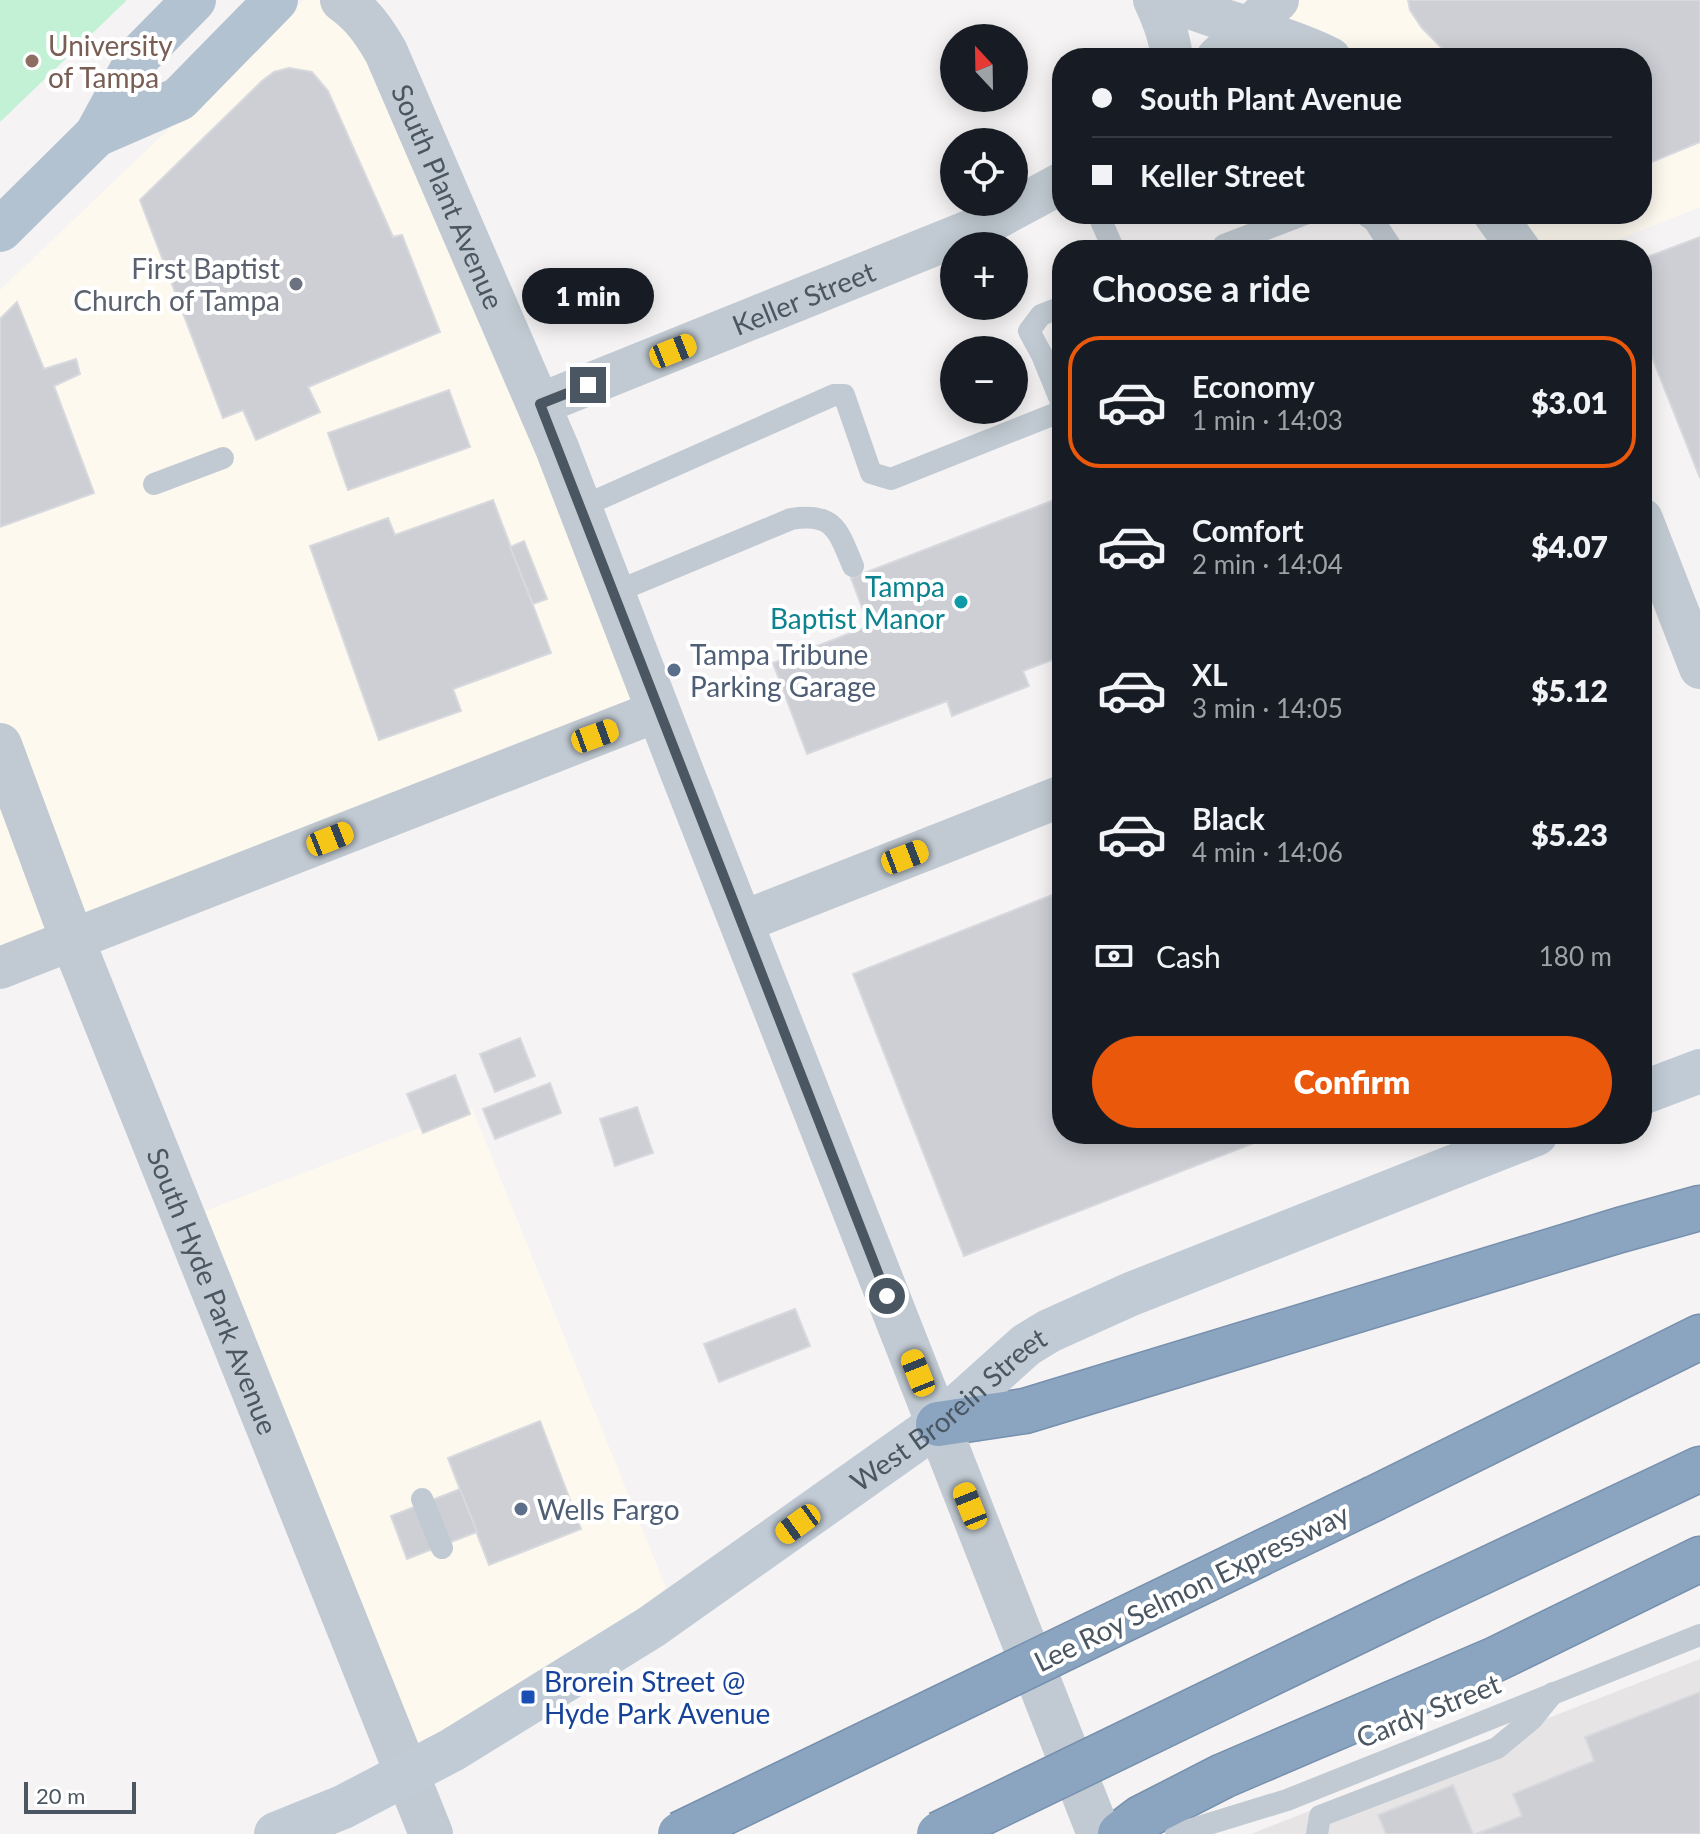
<!DOCTYPE html>
<html lang="en">
<head>
<meta charset="utf-8">
<style>
	body { margin:0; font-family:Lato,sans-serif; background:#242831; color:#f1f3f6; height:100vh; display:flex; flex-direction:column; font-size:30px; white-space:nowrap }
	* { box-sizing:border-box; margin:0 }
	p { font-size:26px; color:#9ea1a6 }
	.icon { flex:none; width:44px; height:44px; fill:none; stroke:currentColor; stroke-width:2; stroke-linecap:round; stroke-linejoin:round }
	.map { position:relative; flex:1; overflow:hidden }
	.panel { position:absolute; left:1052px; top:240px; width:600px; height:904px; display:flex; flex-direction:column; background:#171b24; border-radius:32px; box-shadow:0 4px 20px #0003 }
	.panel>* { flex:none }
	.guide { position:absolute; left:1052px; top:48px; width:600px; height:176px; border-radius:32px; box-shadow:0 4px 20px #0003; display:grid; align-content:center; height:176px; padding:0 40px; background:#171b24 }
	.needle { width:52px; rotate:338deg }
	.tools { position:absolute; left:940px; top:24px; display:grid; gap:16px }
	.tools a { display:grid; place-items:center; width:88px; height:88px; border-radius:50%; background:#171b24; box-shadow:0 4px 20px #0003; font-size:40px }
	.scale { position:absolute; left:24px; bottom:20px; width:112px; box-sizing:border-box; padding-left:8px; border:4px solid #4a5661; border-top:0; font-size:22px; line-height:28px; white-space:nowrap; color:#4a5661; -webkit-text-stroke:6px #fff; paint-order:stroke }
	.end { position:absolute; width:36px; height:36px; margin:-18px; border:10px solid #4a5661; background:#fff; box-shadow:0 0 0 4px #fff }
	.from { border-radius:50% }
	.bubble { position:absolute; height:56px; border-radius:28px; background:#171b24; box-shadow:0 4px 20px #0003; font-size:26px; font-weight:800; line-height:56px; text-align:center }
	.car { position:absolute; width:24px; height:48px; margin:-24px -12px; border-radius:10px; box-shadow:0 0 6px 2px #0007; background:linear-gradient(#f5c518 24%,#345 0 40%,#f5c518 0 76%,#345 0 86%,#f5c518 0) }
	.guide b { display:flex; align-items:center; gap:28px; height:76px; font-size:30px }
	.guide b+b { border-top:2px solid #363941 }
	.guide i { width:20px; height:20px; background:#f1f3f6 }
	ul { padding:0; list-style:none }
	li { display:flex; align-items:center; gap:24px; height:132px; margin:0 16px 12px; padding:0 24px; border:4px solid transparent; border-radius:32px }
	li div { flex:1 }
	li b { display:block; font-size:30px }
	li em { font-style:normal; font-weight:800 }
	li.current { border-color:#ea580c }
	li>.icon { width:72px; height:72px; stroke-width:1.5 }
	h2 { padding:0 40px; font-size:36px; line-height:96px }
	.pay { display:flex; align-items:center; gap:20px; height:88px; padding:0 40px; font-size:30px }
	.pay p { margin-inline-start:auto }
	.cta { display:flex; gap:16px; margin-top:auto; padding:16px 40px }
	.cta a { flex:1; height:92px; border-radius:48px; background:#ea580c; color:#fff; font-size:32px; font-weight:800; line-height:92px; text-align:center }
	.map>svg:first-child { display:block }
	.commercial { fill:#fdf9ef }
	.education { fill:#e6e4e5 }
	.green { fill:#c3f1d5 }
	.building { fill:#cdcfd5; stroke:#d7d9de; stroke-width:2 }
	.lines { fill:none; stroke-linecap:round; stroke-linejoin:round }
	.motorway-casing { stroke:#7690ad; stroke-width:47 }
	.service { stroke:#c1cad2; stroke-width:22 }
	.minor { stroke:#c1cad2; stroke-width:42 }
	.tertiary { stroke:#c1cad2; stroke-width:44 }
	.secondary { stroke:#c1cbd6; stroke-width:44 }
	.primary { stroke:#b3c2d1; stroke-width:44 }
	.motorway { stroke:#8ba5c1; stroke-width:44 }
	.motorway-bridge-casing { stroke:#7690ad; stroke-width:47; stroke-linecap:butt }
	.motorway-bridge { stroke:#8ba5c1; stroke-width:44 }
	.route { stroke:#4a5661; stroke-width:10 }
	.education-dot { fill:#8d6e63; stroke:#fff; stroke-width:3 }
	.worship-dot { fill:#6b7280; stroke:#fff; stroke-width:3 }
	.culture-dot { fill:#0f9aa8; stroke:#fff; stroke-width:3 }
	.service-dot { fill:#5c6f8a; stroke:#fff; stroke-width:3 }
	.transit-dot { fill:#1a4fb4; stroke:#fff; stroke-width:3 }
	.labels { text-anchor:middle; dominant-baseline:central; stroke-width:8; stroke-linejoin:round; paint-order:stroke }
	.education-label { font-size:28px; fill:#785e54; stroke:#fff; text-anchor:start }
	.street-label { font-size:28px; fill:#4a5661; stroke:#fff }
	.worship-label { font-size:28px; fill:#5b616d; stroke:#fff; text-anchor:end }
	.culture-label { font-size:28px; fill:#0d838f; stroke:#fff; text-anchor:end }
	.service-label { font-size:28px; fill:#4e5e75; stroke:#fff; text-anchor:start }
	.transit-label { font-size:28px; fill:#164399; stroke:#fff; text-anchor:start }
</style>
</head>
<body>
<div class="map">
<svg width="1700" height="1834" viewBox="0 0 1700 1834">
	<rect width="100%" height="100%" fill="#f5f3f3"/>
	<!-- commercial -->
	<g class="commercial">
		<path d="M304,0H354L644,704L0,957V290Z"/>
		<path d="M1293,0H1700V207L1592,250H1538L1504,214H1642V58H1350L1273,23Z"/>
		<path d="M472,1108L666,1588L519,1700L398,1774L197,1214Z"/>
	</g>
	<!-- education -->
	<path class="education" d="M1700,1659V1834H1251Z"/>
	<!-- green -->
	<path class="green" d="M0,0H127L0,122Z"/>
	<!-- building -->
	<g class="building">
		<path d="M1408,0H1700V142L1642,166V58H1452L1422,28L1410,10Z"/>
		<path d="M289,68L312,72L328,91L393,237L402,235L440,332L308,387L320,412L256,440L243,410L223,418L140,200L262,81L274,72Z"/>
		<path d="M1700,237V478L1642,332V259Z"/>
		<path d="M17,302L44,369L76,359L80,374L54,386L94,493L0,527V319Z"/>
		<path d="M449,390L470,447L348,490L328,433Z"/>
		<path d="M1062,497V656L1023,671L1029,686L952,716L947,701L807,754L773,663L869,626L851,578Z"/>
		<path d="M493,500L551,653L453,689L461,711L379,740L310,546L388,518L395,535Z"/>
		<path d="M524,541L547,599L533,604L510,547Z"/>
		<path d="M1062,891V1134H1277L964,1256L853,974Z"/>
		<path d="M520,1038L535,1076L495,1092L480,1054Z"/>
		<path d="M455,1075L470,1114L423,1133L407,1094Z"/>
		<path d="M550,1083L561,1113L495,1139L483,1109Z"/>
		<path d="M637,1107L653,1153L615,1166L600,1119Z"/>
		<path d="M795,1309L810,1346L719,1382L704,1344Z"/>
		<path d="M540,1421L581,1529L489,1565L448,1458Z"/>
		<path d="M460,1489L477,1532L407,1559L391,1516Z"/>
		<path d="M1700,1692V1834H1476L1522,1816L1513,1794L1594,1761L1585,1737Z"/>
		<path d="M1453,1785L1473,1834H1386L1378,1815Z"/>
	</g>
	<g class="lines">
		<defs>
			<g id="motorway">
				<path d="M938,1424L1025,1411L1620,1230L1700,1208"/>
				<path d="M1375,1498L1700,1337"/>
				<path d="M1420,1601L1700,1469"/>
				<path d="M1120,1834L1141,1818L1223,1776L1496,1659L1700,1559"/>
			</g>
		</defs>
		<!-- motorway casing -->
		<use href="#motorway" class="motorway-casing"/>
		<!-- service -->
		<g class="service">
			<path d="M1098,214L1114,250"/>
			<path d="M1364,214L1374,221L1393,250"/>
			<path d="M1224,245L1305,214"/>
			<path d="M1062,307L1041,315L1029,331L1042,355L1062,404"/>
			<path d="M154,484L223,458"/>
			<path d="M581,507L834,395H844L871,473L891,479L1062,411"/>
			<path d="M613,593L791,519C834,512 838,530 853,566"/>
			<path d="M422,1499L442,1548"/>
			<path d="M1176,1834L1287,1800L1700,1635"/>
			<path d="M1317,1834L1320,1816L1497,1748L1532,1719L1553,1693"/>
		</g>
		<!-- minor -->
		<g class="minor">
			<path d="M1154,0C1163,19 1170,37 1172,58"/>
			<path d="M1169,0C1221,22 1282,34 1330,58"/>
			<path d="M1217,58L1278,0"/>
			<path d="M1494,214L1520,250"/>
			<path id="s1" d="M540,404L984,225L1062,183"/>
			<path d="M1642,519L1700,668"/>
			<path d="M742,922L1062,796"/>
			<path d="M0,968L658,711"/>
		</g>
		<!-- tertiary -->
		<g class="tertiary">
			<path id="s2" d="M342,0C362,14 374,31 386,52L557,448L680,767L1099,1834"/>
			<path id="s3" d="M0,745L72,939L431,1834"/>
		</g>
		<!-- secondary -->
		<g class="secondary">
			<path d="M1642,1093L1700,1071"/>
			<path id="s4" d="M276,1834L343,1807L452,1750L651,1627L938,1424L1026,1345L1049,1331L1131,1294L1536,1134"/>
		</g>
		<!-- primary -->
		<g class="primary">
			<path d="M96,135L179,99L276,0"/>
			<path d="M0,230L96,135L139,56L194,0"/>
		</g>
		<!-- motorway -->
		<use href="#motorway" class="motorway"/>
		<defs>
			<g id="motorway-bridge">
				<path d="M680,1834L1375,1498"/>
				<path d="M939,1834L1420,1601"/>
			</g>
		</defs>
		<!-- motorway-bridge casing -->
		<use href="#motorway-bridge" class="motorway-bridge-casing"/>
		<!-- motorway-bridge -->
		<use href="#motorway-bridge" class="motorway-bridge"/>
	</g>
	<g class="lines">
		<!-- route -->
		<path class="route" d="M588,385L540,404L887,1296"/>
	</g>
	<!-- markers -->
	<circle class="education-dot" cx="32" cy="61" r="8"/>
	<circle class="worship-dot" cx="296" cy="284" r="8"/>
	<circle class="culture-dot" cx="961" cy="602" r="8"/>
	<g class="service-dot">
		<circle cx="674" cy="670" r="8"/>
		<circle cx="521" cy="1509" r="8"/>
	</g>
	<rect class="transit-dot" x="520" y="1689" width="16" height="16" rx="4"/>
	<g class="labels">
		<!-- education labels -->
		<g class="education-label">
			<text x="48" y="45">University<tspan x="48" dy="32">of Tampa</tspan></text>
		</g>
		<!-- street labels -->
		<g class="street-label">
			<text stroke="none"><textPath href="#s2" startOffset="226">South Plant Avenue</textPath></text>
			<text stroke="none"><textPath href="#s1" startOffset="284">Keller Street</textPath></text>
			<text stroke="none"><textPath href="#s3" startOffset="586">South Hyde Park Avenue</textPath></text>
			<text stroke="none"><textPath href="#s4" startOffset="798">West Brorein Street</textPath></text>
			<text transform="translate(1191 1587) rotate(-26)">Lee Roy Selmon Expressway</text>
			<text transform="translate(1428 1710) rotate(-22)">Cardy Street</text>
		</g>
		<!-- worship labels -->
		<g class="worship-label">
			<text x="280" y="268">First Baptist<tspan x="280" dy="32">Church of Tampa</tspan></text>
		</g>
		<!-- culture labels -->
		<g class="culture-label">
			<text x="945" y="586">Tampa<tspan x="945" dy="32">Baptist Manor</tspan></text>
		</g>
		<!-- service labels -->
		<g class="service-label">
			<text x="690" y="654">Tampa Tribune<tspan x="690" dy="32">Parking Garage</tspan></text>
			<text x="537" y="1509">Wells Fargo</text>
		</g>
		<!-- transit labels -->
		<g class="transit-label">
			<text x="544" y="1681">Brorein Street @<tspan x="544" dy="32">Hyde Park Avenue</tspan></text>
		</g>
	</g>
</svg>
<div class="tools">
<a><svg class="needle" viewBox="-14 -14 28 28"><path d="M0-13l5 13h-10z" fill="#e53935"/><path d="M0 13l5-13h-10z" fill="#9ea1a6"/></svg></a>
<a><svg class="icon" aria-label="locate" viewBox="0 0 24 24"><circle cx="12" cy="12" r="6"/><path d="M12 2v4M12 18v4M2 12h4M18 12h4"/></svg></a>
<a>+</a>
<a>−</a>
</div>
<div class="scale">20 m</div>
<i class="end from" style="left:887px;top:1296px"></i>
<i class="end" style="left:588px;top:385px"></i>
<div class="bubble" style="left:522px;top:268px;width:132px">1 min</div>
<i class="car" style="left:673px;top:351px;rotate:68deg"></i>
<i class="car" style="left:595px;top:736px;rotate:70deg"></i>
<i class="car" style="left:330px;top:839px;rotate:68deg"></i>
<i class="car" style="left:905px;top:857px;rotate:69deg"></i>
<i class="car" style="left:918px;top:1373px;rotate:338deg"></i>
<i class="car" style="left:970px;top:1506px;rotate:338deg"></i>
<i class="car" style="left:798px;top:1524px;rotate:234deg"></i>
<div class="guide">
<b><i class="from"></i>South Plant Avenue</b>
<b><i></i>Keller Street</b>
</div>
<section class="panel">
<h2>Choose a ride</h2>
<ul>
<li class="current"><svg class="icon" aria-label="car" viewBox="0 0 24 24"><path d="M5 17H2v-5l4-1 3-4h7l3 4 3 1v5h-3M9 17h6M6 11h13"/><circle cx="7" cy="17" r="2"/><circle cx="17" cy="17" r="2"/></svg><div><b>Economy</b><p>1 min · 14:03</p></div><em>$3.01</em></li>
<li><svg class="icon" aria-label="car" viewBox="0 0 24 24"><path d="M5 17H2v-5l4-1 3-4h7l3 4 3 1v5h-3M9 17h6M6 11h13"/><circle cx="7" cy="17" r="2"/><circle cx="17" cy="17" r="2"/></svg><div><b>Comfort</b><p>2 min · 14:04</p></div><em>$4.07</em></li>
<li><svg class="icon" aria-label="car" viewBox="0 0 24 24"><path d="M5 17H2v-5l4-1 3-4h7l3 4 3 1v5h-3M9 17h6M6 11h13"/><circle cx="7" cy="17" r="2"/><circle cx="17" cy="17" r="2"/></svg><div><b>XL</b><p>3 min · 14:05</p></div><em>$5.12</em></li>
<li><svg class="icon" aria-label="car" viewBox="0 0 24 24"><path d="M5 17H2v-5l4-1 3-4h7l3 4 3 1v5h-3M9 17h6M6 11h13"/><circle cx="7" cy="17" r="2"/><circle cx="17" cy="17" r="2"/></svg><div><b>Black</b><p>4 min · 14:06</p></div><em>$5.23</em></li>
</ul>
<div class="pay"><svg class="icon" aria-label="cash" viewBox="0 0 24 24"><path d="M3 7h18v10H3z"/><circle cx="12" cy="12" r="2"/></svg>Cash<p>180 m</p></div>
<div class="cta"><a>Confirm</a></div>
</section>
</div>
</body>
</html>
